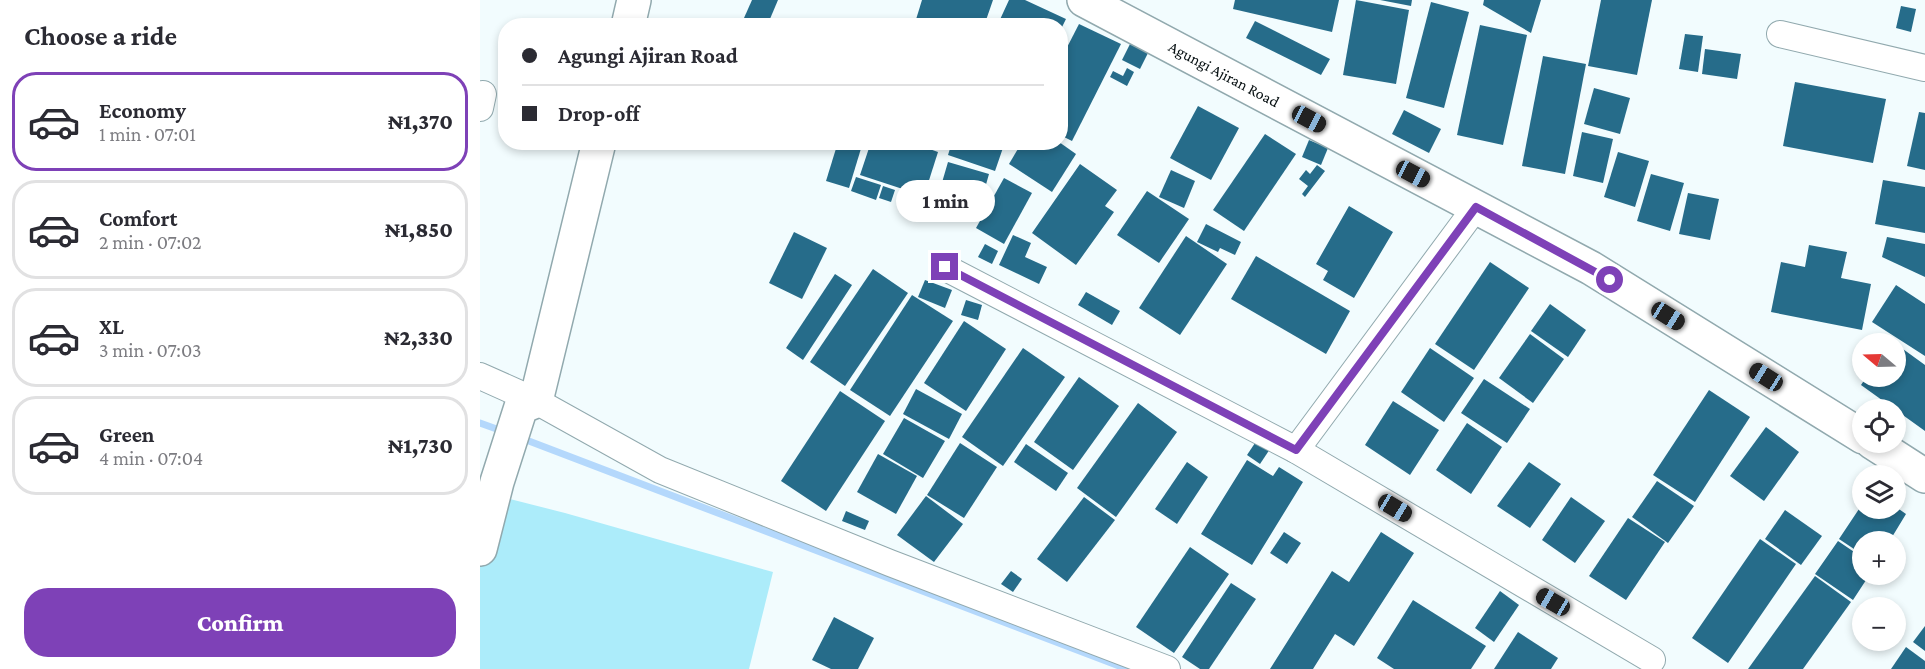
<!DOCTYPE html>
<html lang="en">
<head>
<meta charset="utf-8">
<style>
	body { margin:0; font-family:"Crimson Pro",serif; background:#f2f2f3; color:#2b2b33; height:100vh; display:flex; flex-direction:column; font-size:22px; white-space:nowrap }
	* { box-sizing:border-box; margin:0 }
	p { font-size:20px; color:#7c7c81 }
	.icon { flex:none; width:33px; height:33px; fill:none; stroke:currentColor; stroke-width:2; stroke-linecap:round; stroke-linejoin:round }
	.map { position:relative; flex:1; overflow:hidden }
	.drawer { display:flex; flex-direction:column; background:#fff; width:480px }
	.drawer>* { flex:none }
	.hud { position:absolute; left:18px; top:18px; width:570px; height:132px; border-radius:24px; box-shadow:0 3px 9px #0003; display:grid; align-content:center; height:132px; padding:0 24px; background:#fff }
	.needle { width:39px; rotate:289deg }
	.fabs { position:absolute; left:1372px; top:333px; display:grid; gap:12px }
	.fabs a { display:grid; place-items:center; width:54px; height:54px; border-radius:50%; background:#fff; box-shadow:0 3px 9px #0003; font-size:30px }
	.end { position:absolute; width:27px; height:27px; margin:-14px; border:8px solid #7e41b7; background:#fff; box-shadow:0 0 0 3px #fff }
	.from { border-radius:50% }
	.bubble { position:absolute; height:42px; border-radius:21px; background:#fff; box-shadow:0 3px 9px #0003; font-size:20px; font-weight:800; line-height:42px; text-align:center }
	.car { position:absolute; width:18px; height:36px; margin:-18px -9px; border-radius:8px; box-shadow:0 0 4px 2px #0007; background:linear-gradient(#222 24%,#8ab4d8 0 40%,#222 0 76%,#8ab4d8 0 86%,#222 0) }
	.hud b { display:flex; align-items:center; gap:21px; height:57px; font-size:22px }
	.hud b+b { border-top:2px solid #e1e1e2 }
	.hud i { width:15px; height:15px; background:#2b2b33 }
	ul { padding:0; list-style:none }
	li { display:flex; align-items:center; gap:18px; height:99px; margin:0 12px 9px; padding:0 12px; border:3px solid #e1e1e2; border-radius:24px }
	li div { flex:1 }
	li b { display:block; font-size:22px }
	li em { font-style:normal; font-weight:800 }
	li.current { border-color:#7e41b7 }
	li>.icon { width:54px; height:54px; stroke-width:1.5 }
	h2 { padding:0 24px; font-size:27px; line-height:72px }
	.primary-button { display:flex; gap:12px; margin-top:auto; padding:12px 24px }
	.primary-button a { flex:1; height:69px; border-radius:24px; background:#7e41b7; color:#fff; font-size:24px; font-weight:800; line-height:69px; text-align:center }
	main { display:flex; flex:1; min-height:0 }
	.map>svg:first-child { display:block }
	.green { fill:#acecfa }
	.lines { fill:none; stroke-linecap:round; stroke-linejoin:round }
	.stream { stroke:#b4d8fc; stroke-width:7 }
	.building { fill:#266c8a }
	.minor-casing { stroke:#91a9ae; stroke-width:28 }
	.tertiary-casing { stroke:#91a9ae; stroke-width:36 }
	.minor { stroke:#fff; stroke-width:26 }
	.tertiary { stroke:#fff; stroke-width:33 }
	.route { stroke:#7e41b7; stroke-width:8 }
	.labels { text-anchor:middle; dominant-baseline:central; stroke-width:4.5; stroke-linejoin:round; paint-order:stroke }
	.street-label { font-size:16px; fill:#081113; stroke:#fff }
</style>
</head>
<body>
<main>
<section class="drawer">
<h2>Choose a ride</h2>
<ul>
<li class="current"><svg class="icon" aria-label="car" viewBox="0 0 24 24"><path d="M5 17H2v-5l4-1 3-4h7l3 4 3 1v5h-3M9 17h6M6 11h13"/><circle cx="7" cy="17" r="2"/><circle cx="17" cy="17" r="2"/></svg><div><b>Economy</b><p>1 min · 07:01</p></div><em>₦1,370</em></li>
<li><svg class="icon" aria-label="car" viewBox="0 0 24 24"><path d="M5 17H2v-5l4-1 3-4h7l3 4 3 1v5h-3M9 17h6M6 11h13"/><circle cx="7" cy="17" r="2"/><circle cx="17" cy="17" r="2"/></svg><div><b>Comfort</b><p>2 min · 07:02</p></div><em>₦1,850</em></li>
<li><svg class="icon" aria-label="car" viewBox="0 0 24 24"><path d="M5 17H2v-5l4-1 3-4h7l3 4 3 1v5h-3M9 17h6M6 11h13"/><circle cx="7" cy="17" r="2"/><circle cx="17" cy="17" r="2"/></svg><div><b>XL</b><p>3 min · 07:03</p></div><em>₦2,330</em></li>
<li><svg class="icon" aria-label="car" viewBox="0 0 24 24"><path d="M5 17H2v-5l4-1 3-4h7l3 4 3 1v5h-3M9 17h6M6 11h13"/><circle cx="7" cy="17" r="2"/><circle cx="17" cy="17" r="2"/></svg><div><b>Green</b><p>4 min · 07:04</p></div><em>₦1,730</em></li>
</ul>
<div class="primary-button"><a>Confirm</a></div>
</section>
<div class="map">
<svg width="1445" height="669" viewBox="0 0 1445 669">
	<rect width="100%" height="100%" fill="#f2fcfe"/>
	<!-- green -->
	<path class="green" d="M2,492L85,513L293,572L269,669H0V500Z"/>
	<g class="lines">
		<!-- stream -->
		<g class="stream">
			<path d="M0,423L25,432"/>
			<path d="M41,438L647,669"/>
		</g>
	</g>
	<!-- building -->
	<g class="building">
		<path d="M272,0H298L287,26L264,18Z"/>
		<path d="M442,0H513L504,26H434Z"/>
		<path d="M529,0H545L586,19L580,31V26H517Z"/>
		<path d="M755,0H859L852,32L753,9Z"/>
		<path d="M876,0L929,10L916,84L863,75Z"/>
		<path d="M900,0H932L931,6Z"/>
		<path d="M1004,0H1061L1051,33L1003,5Z"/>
		<path d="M1121,0H1172L1157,75L1108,66Z"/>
		<path d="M951,2L989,12L964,108L926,98Z"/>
		<path d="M1421,6L1436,9L1431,32L1416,28Z"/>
		<path d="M775,21L850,59L841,75L766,38Z"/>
		<path d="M599,24L641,44L592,141L580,135V61Z"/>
		<path d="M1000,25L1047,35L1023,145L977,135Z"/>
		<path d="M1205,34L1223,36L1218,72L1199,69Z"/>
		<path d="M652,40L670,49L660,69L642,60Z"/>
		<path d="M1225,49L1261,54L1257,79L1222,74Z"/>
		<path d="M1063,56L1106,64L1085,174L1042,166Z"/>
		<path d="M647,68L654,72L647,86L630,77L633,71L643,76Z"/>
		<path d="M1315,82L1406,99L1393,163L1303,146Z"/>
		<path d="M1114,88L1150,98L1140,134L1104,124Z"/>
		<path d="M718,106L759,128L731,180L690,158Z"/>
		<path d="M924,110L961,129L949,153L912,134Z"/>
		<path d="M1439,112L1445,113V170L1427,166Z"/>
		<path d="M1102,132L1133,139L1123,183L1093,176Z"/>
		<path d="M785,134L816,154L764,231L733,210Z"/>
		<path d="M829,140L848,148L841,165L822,157Z"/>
		<path d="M358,142H383L369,188L346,181Z"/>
		<path d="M391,142H430L458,152L444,196L380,175Z"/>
		<path d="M472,142H525L515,171L468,155Z"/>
		<path d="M542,142H579L596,154L572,192L529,164Z"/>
		<path d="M1138,152L1169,161L1155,207L1124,197Z"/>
		<path d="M468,162L509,174L505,188L496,185L488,213L456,203Z"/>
		<path d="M600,164L637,190L625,206L634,212L596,265L552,233Z"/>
		<path d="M837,165L845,171L825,197L822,194L828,186L819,179L826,170L830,174Z"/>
		<path d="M691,170L715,181L704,208L679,197Z"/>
		<path d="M1171,174L1204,183L1190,231L1157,221Z"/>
		<path d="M376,177L401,185L396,200L371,191Z"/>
		<path d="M524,178L552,193L524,244L496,228Z"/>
		<path d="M1403,180L1445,187V233L1395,224Z"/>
		<path d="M403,186L415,190L411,202L399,198Z"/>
		<path d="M667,191L709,219L679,263L637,235Z"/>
		<path d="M1208,193L1239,199L1230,240L1199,234Z"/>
		<path d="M869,206L913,232L874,298L843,280L848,271L836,264Z"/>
		<path d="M726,224L761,242L755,255L740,248L738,252L717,242Z"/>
		<path d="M314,232L347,248L322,299L289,283Z"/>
		<path d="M533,235L551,243L545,257L567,267L559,284L519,265Z"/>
		<path d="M706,236L747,264L700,335L659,308Z"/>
		<path d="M1407,237L1445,244V277L1402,257Z"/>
		<path d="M505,244L518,251L512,264L498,257Z"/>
		<path d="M1329,245L1367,252L1361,278L1391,284L1382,330L1291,312L1301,262L1325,267Z"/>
		<path d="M776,256L870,311L846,354L751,299Z"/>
		<path d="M1010,262L1049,288L994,370L955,344Z"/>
		<path d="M393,269L428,293L365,386L330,362Z"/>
		<path d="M355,274L372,285L323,360L306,348Z"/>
		<path d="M445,280L472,290L465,308L438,297Z"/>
		<path d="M1416,285L1445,304V356L1392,322Z"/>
		<path d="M606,292L640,311L632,325L598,305Z"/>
		<path d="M432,295L473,321L410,416L370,390Z"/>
		<path d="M486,300L502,305L498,320L481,315Z"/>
		<path d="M1070,304L1106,330L1088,357L1051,331Z"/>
		<path d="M484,321L526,349L486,411L444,383Z"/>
		<path d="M1050,334L1084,359L1053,403L1019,378Z"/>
		<path d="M1416,344L1445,365V431L1381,385L1387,376H1416Z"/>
		<path d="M543,348L585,377L523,466L482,437Z"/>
		<path d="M950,348L994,378L964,422L921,392Z"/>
		<path d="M599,377L639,406L593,470L554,442Z"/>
		<path d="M1004,379L1050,409L1027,443L981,413Z"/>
		<path d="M436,389L482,414L469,439L423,414Z"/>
		<path d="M1229,390L1270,417L1215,502L1173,475Z"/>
		<path d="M360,391L405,421L346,511L301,481Z"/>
		<path d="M913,401L959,430L930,475L885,445Z"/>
		<path d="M658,403L697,432L636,517L597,488Z"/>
		<path d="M424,418L465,441L443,478L403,454Z"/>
		<path d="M987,423L1022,447L991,494L956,470Z"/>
		<path d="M1286,427L1319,452L1284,501L1250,476Z"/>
		<path d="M777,440L790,449L780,464L767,455Z"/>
		<path d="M480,443L517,467L484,518L447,495Z"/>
		<path d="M546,444L588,473L576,491L534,462Z"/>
		<path d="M398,454L437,476L416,514L377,492Z"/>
		<path d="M767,460L793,476L799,467L823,482L772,565L721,534Z"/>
		<path d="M707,462L728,477L697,524L675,509Z"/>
		<path d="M1049,462L1081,484L1050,528L1017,506Z"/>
		<path d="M1177,481L1214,506L1188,543L1152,517Z"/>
		<path d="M446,496L483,524L454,562L417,535Z"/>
		<path d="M604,497L635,520L587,582L557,559Z"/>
		<path d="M1091,497L1125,521L1095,563L1062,540Z"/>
		<path d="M1383,503V508L1416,507L1426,514L1409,542H1383V555L1359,539Z"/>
		<path d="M1305,510L1342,536L1321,565L1285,539Z"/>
		<path d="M366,511L389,521L385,530L362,521Z"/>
		<path d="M1148,518L1185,542L1146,600L1109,576Z"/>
		<path d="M804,532L821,543L807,564L790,553Z"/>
		<path d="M901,532L934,553L874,646L855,634L833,669H790L852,571L869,582Z"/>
		<path d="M1280,539L1316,564L1248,663L1212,638Z"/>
		<path d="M1358,541L1383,558V574H1390L1373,600L1335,574Z"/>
		<path d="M710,547L749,574L694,653L656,627Z"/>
		<path d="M531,571L542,579L533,592L521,584Z"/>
		<path d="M1335,576L1371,602L1323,669H1268Z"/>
		<path d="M751,583L776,599L729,669H720L702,657Z"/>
		<path d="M1020,591L1039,605L1014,642L995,628Z"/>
		<path d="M933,600L1006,646L991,669H914L897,658Z"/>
		<path d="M354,617L394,638L378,669H351L332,660Z"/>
		<path d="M1445,626V651L1433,642Z"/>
		<path d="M1038,632L1078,658L1071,669H1014Z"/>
		<path d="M1426,647L1445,661V669H1411Z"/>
	</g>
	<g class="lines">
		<defs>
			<g id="minor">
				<path d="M1300,34L1445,68"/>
				<path d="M0,108L3,94"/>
				<path d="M464,267L816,450L1172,660"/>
				<path d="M0,376L56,401L180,470L410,563L687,669"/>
				<path d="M816,450L996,207"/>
			</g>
			<g id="tertiary">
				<path d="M604,0L1111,268L1383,437"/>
				<path d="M148,26L154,0"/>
				<path d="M1392,442L1445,476"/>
				<path d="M0,549L17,482L41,407L56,401L119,142"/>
			</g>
		</defs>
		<!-- minor casing -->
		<use href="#minor" class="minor-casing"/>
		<!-- tertiary casing -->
		<use href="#tertiary" class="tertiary-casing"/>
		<!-- minor -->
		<use href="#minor" class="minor"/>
		<!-- tertiary -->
		<use href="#tertiary" class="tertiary"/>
	</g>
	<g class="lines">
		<!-- route -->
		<path class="route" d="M465,267L816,450L996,207L1130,280"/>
	</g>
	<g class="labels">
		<!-- street labels -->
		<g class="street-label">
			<text transform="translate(744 74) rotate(28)">Agungi Ajiran Road</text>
		</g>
	</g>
</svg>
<div class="fabs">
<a><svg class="needle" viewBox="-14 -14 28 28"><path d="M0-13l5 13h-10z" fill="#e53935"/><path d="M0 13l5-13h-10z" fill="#7c7c81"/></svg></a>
<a><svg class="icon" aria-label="locate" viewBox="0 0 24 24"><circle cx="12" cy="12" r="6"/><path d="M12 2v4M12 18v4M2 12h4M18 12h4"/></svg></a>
<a><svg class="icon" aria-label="layers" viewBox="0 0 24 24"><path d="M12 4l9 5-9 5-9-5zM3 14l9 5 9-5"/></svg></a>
<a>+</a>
<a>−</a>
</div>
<i class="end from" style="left:1130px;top:280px"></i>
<i class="end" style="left:465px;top:267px"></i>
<div class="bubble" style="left:416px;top:180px;width:99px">1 min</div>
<i class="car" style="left:829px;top:119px;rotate:118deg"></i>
<i class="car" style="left:933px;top:174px;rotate:118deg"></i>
<i class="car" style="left:1188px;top:316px;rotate:122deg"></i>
<i class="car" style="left:1286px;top:377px;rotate:302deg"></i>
<i class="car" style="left:915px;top:508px;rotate:121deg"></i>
<i class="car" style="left:1073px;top:602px;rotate:300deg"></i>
<div class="hud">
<b><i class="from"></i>Agungi Ajiran Road</b>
<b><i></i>Drop-off</b>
</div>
</div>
</main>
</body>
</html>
